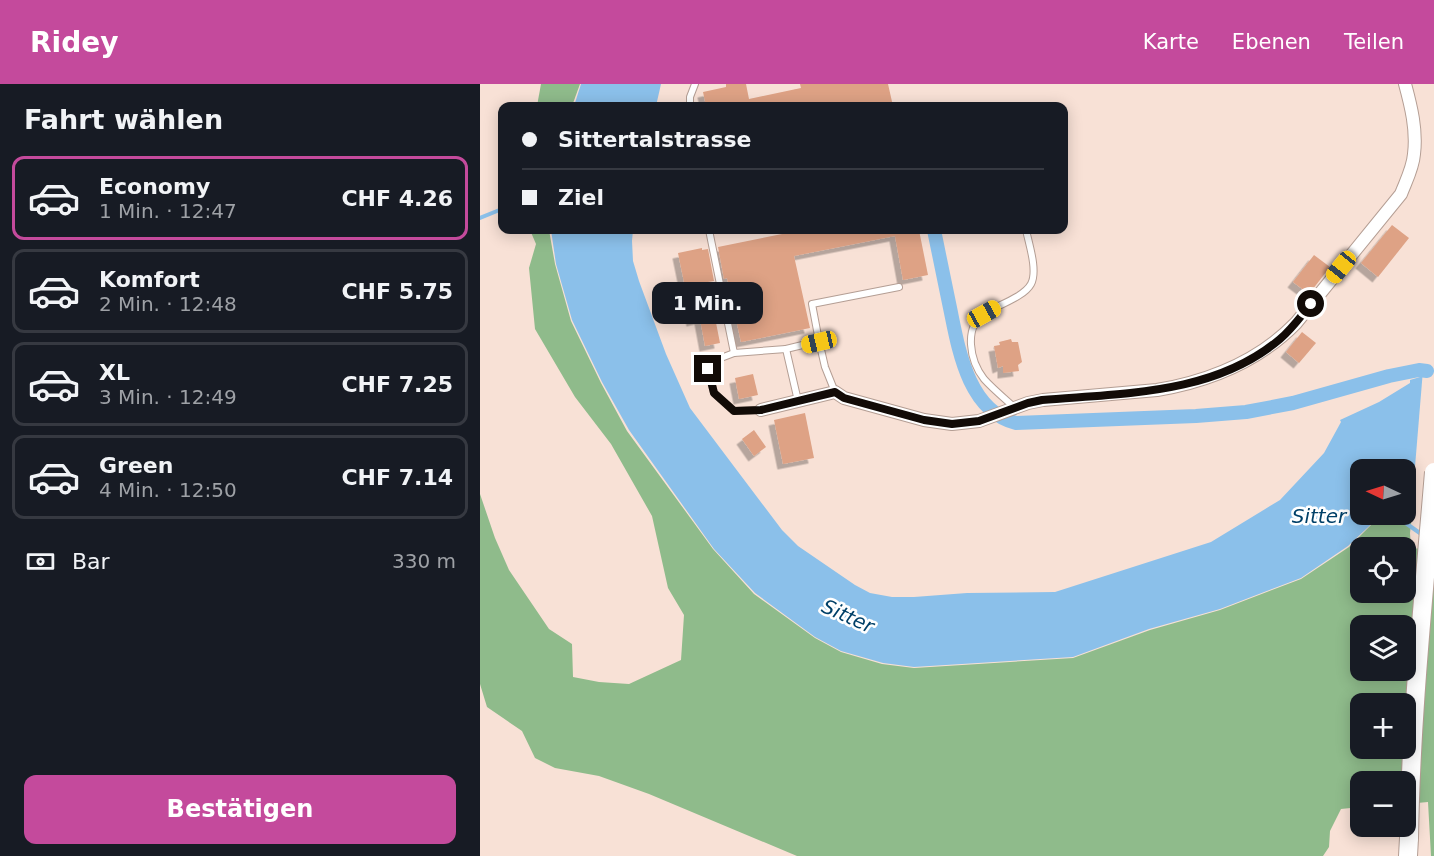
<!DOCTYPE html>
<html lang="de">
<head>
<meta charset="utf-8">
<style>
	body { margin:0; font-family:"DejaVu Sans",sans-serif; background:#20242c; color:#f1f3f6; height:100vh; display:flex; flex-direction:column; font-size:22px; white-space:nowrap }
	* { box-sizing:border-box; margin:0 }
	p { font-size:20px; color:#9ea1a6 }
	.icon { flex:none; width:33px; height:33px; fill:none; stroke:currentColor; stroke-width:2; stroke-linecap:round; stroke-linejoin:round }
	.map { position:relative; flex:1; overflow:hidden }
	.panel { display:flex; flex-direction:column; background:#171b24; width:480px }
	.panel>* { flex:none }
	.top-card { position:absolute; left:18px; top:18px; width:570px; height:132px; border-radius:12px; box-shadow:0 3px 15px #0003; display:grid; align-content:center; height:132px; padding:0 24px; background:#171b24 }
	.needle { width:39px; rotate:274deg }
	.controls { position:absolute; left:870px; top:375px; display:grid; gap:12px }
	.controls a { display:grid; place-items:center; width:66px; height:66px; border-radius:12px; background:#171b24; box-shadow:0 3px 15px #0003; font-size:30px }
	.end { position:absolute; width:27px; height:27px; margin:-14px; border:8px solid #120b07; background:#fff; box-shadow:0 0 0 3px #fff }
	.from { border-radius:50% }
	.bubble { position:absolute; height:42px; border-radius:12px; background:#171b24; box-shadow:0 3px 15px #0003; font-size:20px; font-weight:800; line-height:42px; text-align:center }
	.car { position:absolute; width:18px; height:36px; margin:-18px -9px; border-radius:8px; box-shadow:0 0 4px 2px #0007; background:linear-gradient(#f5c518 24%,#345 0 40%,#f5c518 0 76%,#345 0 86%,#f5c518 0) }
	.top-card b { display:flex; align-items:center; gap:21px; height:57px; font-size:22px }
	.top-card b+b { border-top:2px solid #363941 }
	.top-card i { width:15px; height:15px; background:#f1f3f6 }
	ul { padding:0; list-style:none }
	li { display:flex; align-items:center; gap:18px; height:84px; margin:0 12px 9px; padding:0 12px; border:3px solid #363941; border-radius:12px }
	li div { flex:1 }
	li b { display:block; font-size:22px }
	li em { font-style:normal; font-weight:800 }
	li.active { border-color:#c44a9c }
	li>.icon { width:54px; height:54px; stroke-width:1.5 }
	h2 { padding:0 24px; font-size:27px; line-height:72px }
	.pay { display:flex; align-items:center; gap:15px; height:66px; padding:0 24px; font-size:22px }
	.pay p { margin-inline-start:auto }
	.cta { display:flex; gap:12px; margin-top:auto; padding:12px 24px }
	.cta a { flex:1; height:69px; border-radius:12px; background:#c44a9c; color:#fff; font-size:24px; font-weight:800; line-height:69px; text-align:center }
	header { display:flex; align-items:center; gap:36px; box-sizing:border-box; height:84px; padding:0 30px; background:#c44a9c; color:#fff }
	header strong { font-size:28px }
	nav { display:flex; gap:33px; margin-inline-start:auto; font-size:21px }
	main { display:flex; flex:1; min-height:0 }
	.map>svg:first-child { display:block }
	.forest { fill:#8fbb8b; fill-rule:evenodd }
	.water { fill:#8bc0ea }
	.pier { fill:#f8e1d6 }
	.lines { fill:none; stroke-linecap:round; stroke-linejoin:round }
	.stream { stroke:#8bc0ea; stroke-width:4 }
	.canal { stroke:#8bc0ea; stroke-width:14 }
	.building { fill:#dea285; filter:url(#shadow) }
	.service-casing { stroke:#b49e94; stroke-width:8 }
	.minor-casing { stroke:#b49e94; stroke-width:14 }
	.primary-casing { stroke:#b49e94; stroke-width:20 }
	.service { stroke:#fff; stroke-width:6 }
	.minor { stroke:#fff; stroke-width:12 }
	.primary { stroke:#fff; stroke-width:18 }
	.primary-bridge-casing { stroke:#b49e94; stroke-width:20; stroke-linecap:butt }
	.primary-bridge { stroke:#fff; stroke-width:18 }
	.route { stroke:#120b07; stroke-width:8 }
	.labels { text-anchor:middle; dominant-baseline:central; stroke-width:5; stroke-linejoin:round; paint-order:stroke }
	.water-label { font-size:20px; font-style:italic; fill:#004068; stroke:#fff }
</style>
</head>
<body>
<header>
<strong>Ridey</strong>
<nav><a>Karte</a><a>Ebenen</a><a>Teilen</a></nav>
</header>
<main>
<section class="panel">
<h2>Fahrt wählen</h2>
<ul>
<li class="active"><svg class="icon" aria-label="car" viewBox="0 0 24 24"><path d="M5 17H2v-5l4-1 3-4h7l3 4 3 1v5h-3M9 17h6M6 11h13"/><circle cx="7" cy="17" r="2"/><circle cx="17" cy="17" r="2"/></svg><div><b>Economy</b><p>1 Min. · 12:47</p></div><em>CHF 4.26</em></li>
<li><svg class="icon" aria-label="car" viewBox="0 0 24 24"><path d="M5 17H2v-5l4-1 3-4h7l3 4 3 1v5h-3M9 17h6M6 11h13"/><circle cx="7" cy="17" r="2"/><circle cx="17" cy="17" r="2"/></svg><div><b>Komfort</b><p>2 Min. · 12:48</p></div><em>CHF 5.75</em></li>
<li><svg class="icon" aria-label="car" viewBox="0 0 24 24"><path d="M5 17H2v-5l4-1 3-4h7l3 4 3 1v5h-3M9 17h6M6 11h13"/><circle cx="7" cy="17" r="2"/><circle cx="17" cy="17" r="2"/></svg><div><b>XL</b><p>3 Min. · 12:49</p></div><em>CHF 7.25</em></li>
<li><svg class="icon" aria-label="car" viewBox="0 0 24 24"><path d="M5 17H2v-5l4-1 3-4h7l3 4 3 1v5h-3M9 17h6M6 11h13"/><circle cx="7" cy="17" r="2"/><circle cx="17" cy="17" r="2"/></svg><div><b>Green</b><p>4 Min. · 12:50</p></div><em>CHF 7.14</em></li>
</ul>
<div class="pay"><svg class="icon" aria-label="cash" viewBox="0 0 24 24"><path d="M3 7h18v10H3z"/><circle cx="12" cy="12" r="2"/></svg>Bar<p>330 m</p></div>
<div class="cta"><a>Bestätigen</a></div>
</section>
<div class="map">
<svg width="954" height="772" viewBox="0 0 954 772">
	<defs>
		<filter id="shadow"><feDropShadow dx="-5.5" dy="5.5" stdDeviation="0" flood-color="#0004"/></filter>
	</defs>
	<rect width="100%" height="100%" fill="#f8e1d6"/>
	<!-- forest -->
	<g class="forest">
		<path d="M61,0H100L92,22H57Z"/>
		<path d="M50,146H69L75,180L91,237L121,299L147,347L233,465L274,510L335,554L361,568L402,580L434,584L593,574L670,546L740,526L821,495L869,463L901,431L926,430V409L935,402L930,449L931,464L954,466V772H951L948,718L926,720V698H880V723L861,725L850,747L849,763L843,772H317L169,710L119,692L75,684L55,674L42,647L7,623L0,600V410L15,454L29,486L69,545L92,560L93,593L119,598L149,600L201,576L204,531L188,504L172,432L131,360L95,313L55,245L49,184L56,160ZM880,464H926V508H880ZM880,542H926V586H880ZM880,620H926V664H880Z"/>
	</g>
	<!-- water -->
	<g class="water">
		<path d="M101,0H181L176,22H94Z"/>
		<path d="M71,146H153L152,157L153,177L159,197L186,270L210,324L302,446L318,462L375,501L390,509L412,513H434L487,509L575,508L731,458L800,416L844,369L861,338L860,336L899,318L930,299V296L940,293L954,282L935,402L926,409V386H880V430L901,431L868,462L821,494L740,525L669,545L593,573L434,583L403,579L361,567L335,553L275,509L234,465L149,346L122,298L92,236L76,180Z"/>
	</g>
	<!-- pier -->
	<path class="pier" d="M952,279H954V396L933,407L943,286Z"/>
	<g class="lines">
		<!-- stream -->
		<g class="stream">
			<path d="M0,134L22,125"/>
			<path d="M905,430L927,440L944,452"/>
		</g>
		<!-- canal -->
		<path class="canal" d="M454,146C459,170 464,194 469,219C478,261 486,326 536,339L716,332L766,328L813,319L909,292L939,286L947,287"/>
	</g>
	<!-- building -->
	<g class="building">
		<path d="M246,0H266L269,15L321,4L320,0H408L413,22H226L223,8L246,3Z"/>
		<path d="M912,141L929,154L898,193L881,179Z"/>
		<path d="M322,146H439L448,191L423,196L415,152L314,172L330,244L261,258L247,194L244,195L238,163Z"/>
		<path d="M222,164V166L228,165L234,197L228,198L240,259L225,262L220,235L212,237L198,169Z"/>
		<path d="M834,171L850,183L829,210L813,198Z"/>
		<path d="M822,248L836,259L819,279L806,268Z"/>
		<path d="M531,255L532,258H538L542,278L538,281L539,287L523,289V282L518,284L514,262L520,261L519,258Z"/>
		<path d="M273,290L278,311L259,315L255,294Z"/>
		<path d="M325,329L334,374L303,380L294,336Z"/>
		<path d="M274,346L286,363L274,372L262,355Z"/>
	</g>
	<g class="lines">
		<defs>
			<g id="service">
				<path d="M210,22V13L215,0"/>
				<path d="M229,146L254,269L306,265L318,317"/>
				<path d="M339,257L345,283L355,308"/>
				<path d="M306,265L339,257L332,220L419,203"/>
				<path d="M254,269L233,277L228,285L234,309L254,327L281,326"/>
				<path d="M534,323C524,314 513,305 504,295C490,277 483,243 505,229C518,221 544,213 551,200C558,187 549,160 546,146"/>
			</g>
			<path id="minor" d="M281,326L355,308L364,314L444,336L472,340L499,337L548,319L563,316L677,306C730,297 778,278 816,239L921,110C926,97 933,84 934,70C937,46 931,22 925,0"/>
			<path id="primary" d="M928,772L929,754"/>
		</defs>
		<!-- service casing -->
		<use href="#service" class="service-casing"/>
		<!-- minor casing -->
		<use href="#minor" class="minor-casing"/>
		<!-- primary casing -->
		<use href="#primary" class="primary-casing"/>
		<!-- service -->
		<use href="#service" class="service"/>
		<!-- minor -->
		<use href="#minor" class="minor"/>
		<!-- primary -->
		<use href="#primary" class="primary"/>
		<defs>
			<path id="primary-bridge" d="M929,754C931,631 944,510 954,388"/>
		</defs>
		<!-- primary-bridge casing -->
		<use href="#primary-bridge" class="primary-bridge-casing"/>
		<!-- primary-bridge -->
		<use href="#primary-bridge" class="primary-bridge"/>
	</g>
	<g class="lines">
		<!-- route -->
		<path class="route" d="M228,285L234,309L254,327L281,326L355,308L364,314L444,336L472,340L499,337L548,319L562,316C643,309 734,311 800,255C812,245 821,232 831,220"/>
	</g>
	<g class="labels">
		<!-- water labels -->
		<g class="water-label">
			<text x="839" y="432">Sitter</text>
			<text transform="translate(368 532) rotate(24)">Sitter</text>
		</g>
	</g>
</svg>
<div class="controls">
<a><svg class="needle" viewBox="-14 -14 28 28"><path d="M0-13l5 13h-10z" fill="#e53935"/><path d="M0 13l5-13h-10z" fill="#9ea1a6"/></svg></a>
<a><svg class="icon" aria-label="locate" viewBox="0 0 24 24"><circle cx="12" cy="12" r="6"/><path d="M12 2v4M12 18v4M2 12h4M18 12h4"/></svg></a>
<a><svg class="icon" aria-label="layers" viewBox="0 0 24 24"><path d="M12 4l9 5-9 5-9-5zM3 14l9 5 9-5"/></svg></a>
<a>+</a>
<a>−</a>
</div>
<i class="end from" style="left:831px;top:220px"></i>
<i class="end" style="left:228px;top:285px"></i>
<div class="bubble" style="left:172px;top:198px;width:111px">1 Min.</div>
<i class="car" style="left:861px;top:183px;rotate:219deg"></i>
<i class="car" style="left:504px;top:230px;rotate:61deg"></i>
<i class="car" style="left:339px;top:258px;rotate:257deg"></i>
<div class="top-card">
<b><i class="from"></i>Sittertalstrasse</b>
<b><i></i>Ziel</b>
</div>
</div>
</main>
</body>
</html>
